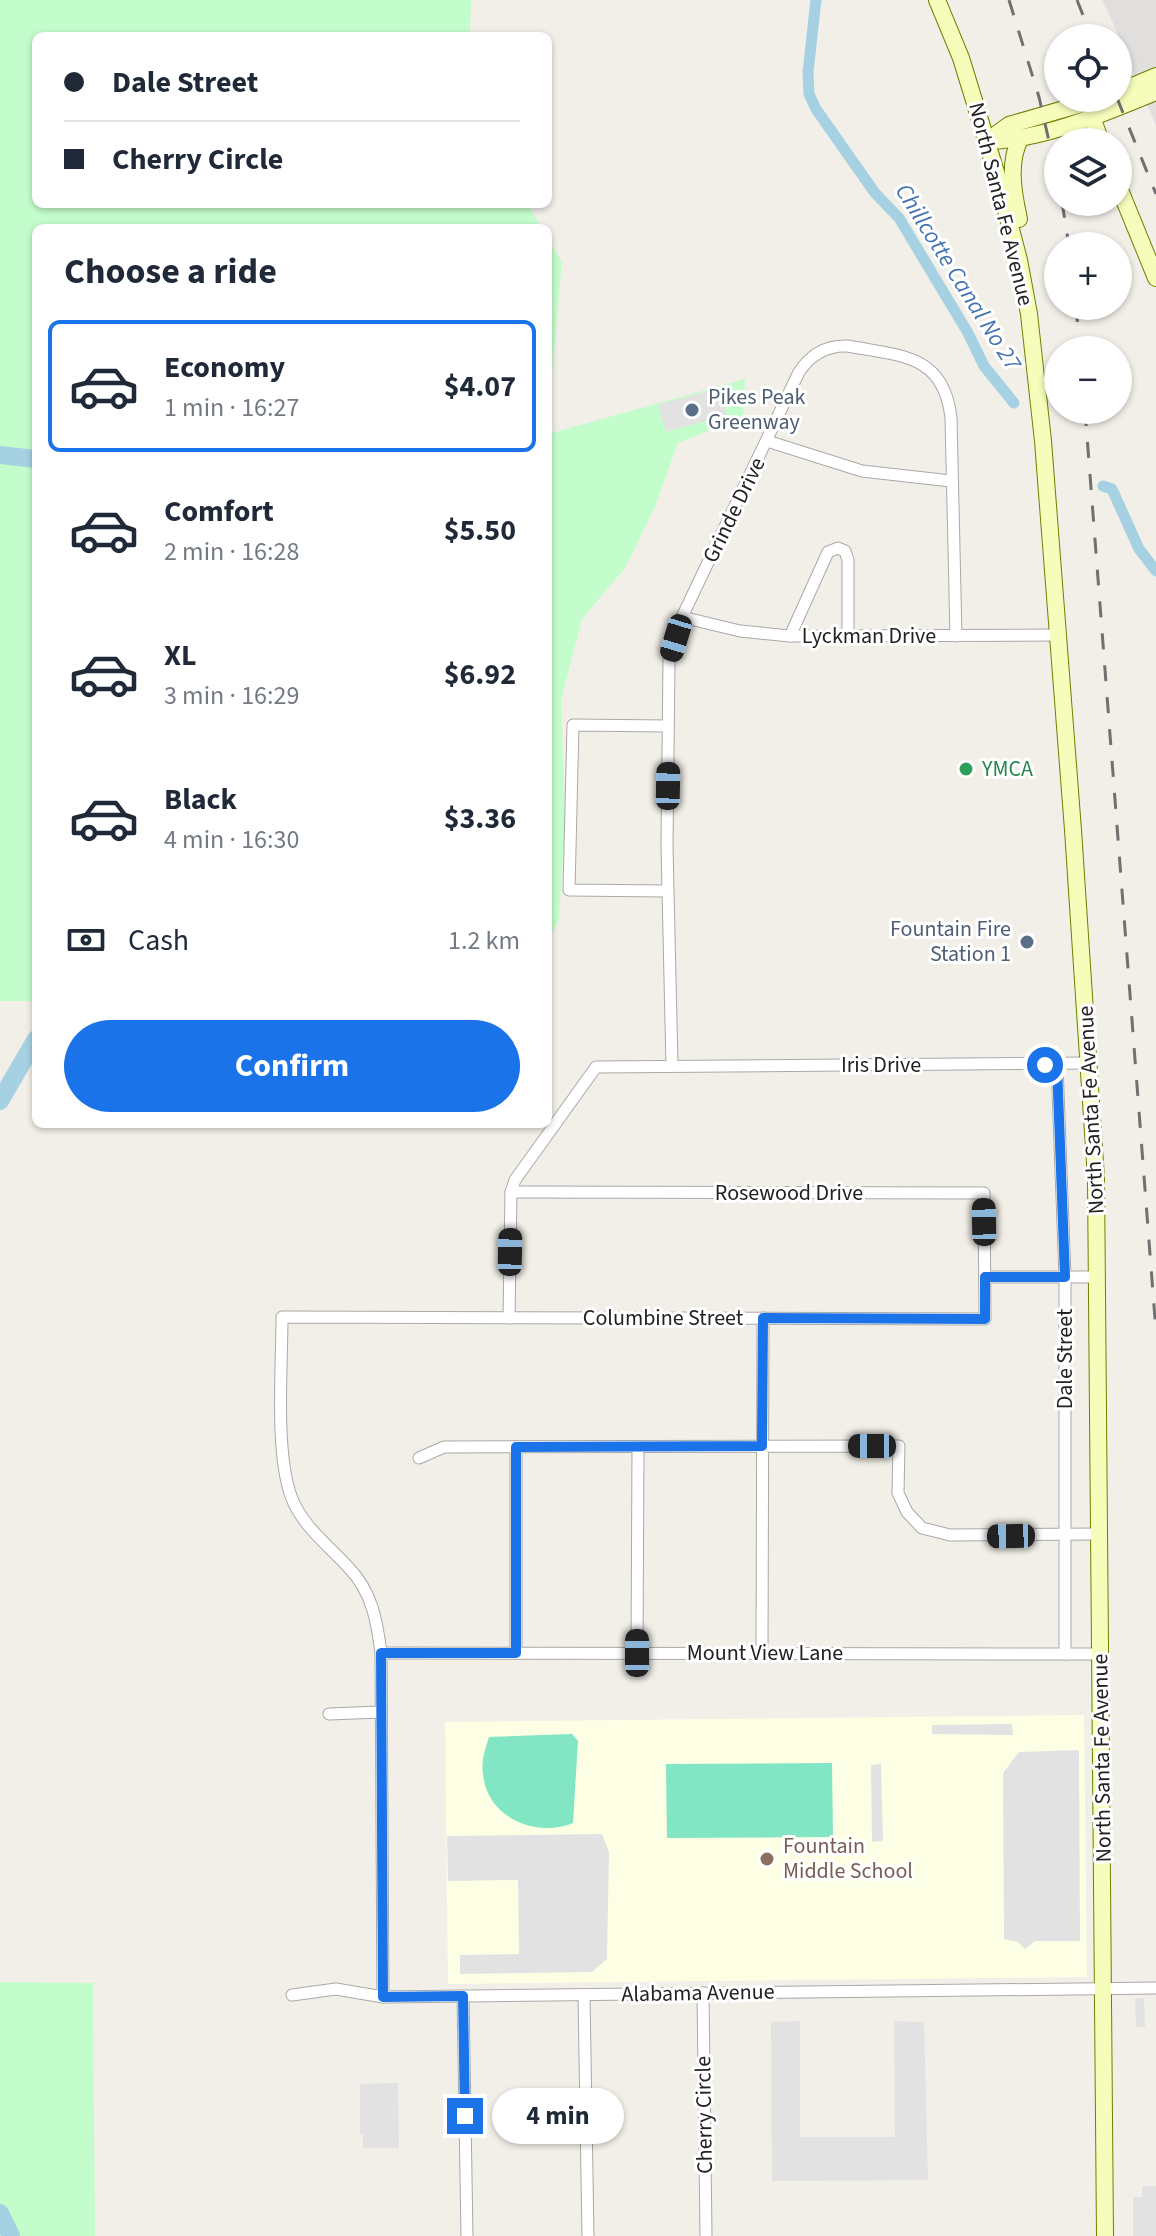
<!DOCTYPE html>
<html lang="en">
<head>
<meta charset="utf-8">
<style>
	body { margin:0; font-family:"Source Sans 3",sans-serif; background:#f2f2f3; color:#1f2937; height:100vh; display:flex; flex-direction:column; font-size:30px; white-space:nowrap }
	* { box-sizing:border-box; margin:0 }
	p { font-size:26px; color:#747a83 }
	.icon { flex:none; width:44px; height:44px; fill:none; stroke:currentColor; stroke-width:2; stroke-linecap:round; stroke-linejoin:round }
	.map { position:relative; flex:1; overflow:hidden }
	.panel { position:absolute; left:32px; top:224px; width:520px; height:904px; display:flex; flex-direction:column; background:#fff; border-radius:12px; box-shadow:0 2px 6px #0004 }
	.panel>* { flex:none }
	.banner { position:absolute; left:32px; top:32px; width:520px; height:176px; border-radius:12px; box-shadow:0 2px 6px #0004; display:grid; align-content:center; height:176px; padding:0 32px; background:#fff }
	.fabs { position:absolute; left:1044px; top:24px; display:grid; gap:16px }
	.fabs a { display:grid; place-items:center; width:88px; height:88px; border-radius:50%; background:#fff; box-shadow:0 2px 6px #0004; font-size:40px }
	.end { position:absolute; width:36px; height:36px; margin:-18px; border:10px solid #1a73e8; background:#fff; box-shadow:0 0 0 4px #fff }
	.from { border-radius:50% }
	.bubble { position:absolute; height:56px; border-radius:28px; background:#fff; box-shadow:0 2px 6px #0004; font-size:26px; font-weight:700; line-height:56px; text-align:center }
	.car { position:absolute; width:24px; height:48px; margin:-24px -12px; border-radius:10px; box-shadow:0 0 6px 2px #0007; background:linear-gradient(#222 24%,#8ab4d8 0 40%,#222 0 76%,#8ab4d8 0 86%,#222 0) }
	.banner b { display:flex; align-items:center; gap:28px; height:76px; font-size:30px }
	.banner b+b { border-top:2px solid #e0e1e3 }
	.banner i { width:20px; height:20px; background:#1f2937 }
	ul { padding:0; list-style:none }
	li { display:flex; align-items:center; gap:24px; height:132px; margin:0 16px 12px; padding:0 16px; border:4px solid transparent; border-radius:12px }
	li div { flex:1 }
	li b { display:block; font-size:30px }
	li em { font-style:normal; font-weight:700 }
	li.on { border-color:#1a73e8 }
	li>.icon { width:72px; height:72px; stroke-width:1.5 }
	h2 { padding:0 32px; font-size:36px; line-height:96px }
	.pay { display:flex; align-items:center; gap:20px; height:88px; padding:0 32px; font-size:30px }
	.pay p { margin-inline-start:auto }
	.primary-button { display:flex; gap:16px; margin-top:auto; padding:16px 32px }
	.primary-button a { flex:1; height:92px; border-radius:48px; background:#1a73e8; color:#fff; font-size:32px; font-weight:700; line-height:92px; text-align:center }
	.map>svg:first-child { display:block }
	.residential { fill:#e0dfde }
	.education { fill:#fdffe4 }
	.park { fill:#c4fdcc }
	.pitch { fill:#82e5c4 }
	.parking { fill:#e2e2e2 }
	.lines { fill:none; stroke-linecap:round; stroke-linejoin:round }
	.canal { stroke:#a6d1e2; stroke-width:11 }
	.river { stroke:#a6d1e2; stroke-width:18 }
	.street-casing { stroke:#a9a9a9; stroke-width:13 }
	.secondary-casing { stroke:#6c8100; stroke-width:18 }
	.street { stroke:#fff; stroke-width:11 }
	.secondary { stroke:#f6fdbb; stroke-width:16 }
	.rail { stroke:#707070; stroke-width:3; stroke-dasharray:16 16; stroke-linecap:butt }
	.route { stroke:#1a73e8; stroke-width:10 }
	.service-dot { fill:#5c6f8a; stroke:#fff; stroke-width:3 }
	.leisure-dot { fill:#2e9e5b; stroke:#fff; stroke-width:3 }
	.education-dot { fill:#8d6e63; stroke:#fff; stroke-width:3 }
	.labels { text-anchor:middle; dominant-baseline:central; stroke-width:6; stroke-linejoin:round; paint-order:stroke }
	.street-label { font-size:22px; fill:#222; stroke:#fff }
	.service-label { font-size:22px; fill:#4e5e75; stroke:#fff; text-anchor:start }
	.leisure-label { font-size:22px; fill:#27864d; stroke:#fff; text-anchor:start }
	.education-label { font-size:22px; fill:#785e54; stroke:#fff; text-anchor:start }
	.water-label { font-size:24px; font-style:italic; fill:#4474b0; stroke:#fff }
</style>
</head>
<body>
<div class="map">
<svg width="1156" height="2236" viewBox="0 0 1156 2236">
	<rect width="100%" height="100%" fill="#f2efe8"/>
	<!-- residential -->
	<path class="residential" d="M1102,0H1156V126L1113,23Z"/>
	<!-- education -->
	<path class="education" d="M1084,1715L1087,1977L448,1984L445,1722Z"/>
	<!-- park -->
	<g class="park">
		<path d="M0,0H471L470,36H36V204H528L541,228H36V1001H0Z"/>
		<path d="M548,239L562,261L548,422Z"/>
		<path d="M745,379L743,417L678,443L654,509L625,568L582,619L561,700L565,820L559,920L548,941V434Z"/>
		<path d="M0,1982L93,1983L95,2236H0Z"/>
	</g>
	<!-- pitch -->
	<g class="pitch">
		<path d="M572,1734L578,1741L573,1823C536,1838 487,1818 483,1774C481,1761 485,1750 489,1737Z"/>
		<path d="M832,1763L833,1837L667,1838L666,1764Z"/>
	</g>
	<!-- parking -->
	<g class="parking">
		<path d="M719,388L727,415L666,432L658,405Z"/>
		<path d="M1012,1724L1013,1735L932,1734V1725Z"/>
		<path d="M1079,1750L1080,1941H1035L1025,1949L1018,1942L1004,1939L1003,1773L1019,1752Z"/>
		<path d="M881,1764L883,1841L872,1842L871,1765Z"/>
		<path d="M602,1834L609,1852L607,1959L592,1972L460,1974V1955L519,1954L518,1880L448,1881L447,1836Z"/>
		<path d="M1135,1998H1144L1145,2027H1136Z"/>
		<path d="M800,2021V2137H895L894,2021L924,2022L928,2180L772,2181L771,2022Z"/>
		<path d="M398,2083L399,2148H363V2134H360V2084Z"/>
		<path d="M1142,2186H1156V2236H1133V2197H1142Z"/>
	</g>
	<g class="lines">
		<!-- canal -->
		<g class="canal">
			<path d="M816,0L808,72L809,94L816,109L875,193L899,218L968,333L984,366L1014,403"/>
			<path d="M1103,486L1112,489L1139,549L1156,571"/>
		</g>
		<!-- river -->
		<g class="river">
			<path d="M0,455L36,459"/>
			<path d="M0,1101L36,1039"/>
			<path d="M0,2213L11,2236"/>
		</g>
		<defs>
			<g id="street">
				<path d="M767,441L862,471L951,481"/>
				<path d="M682,617L740,631L790,636L1057,635"/>
				<path d="M790,636L828,552L838,548L845,551L848,560V636"/>
				<path d="M667,891L569,890L573,725L668,726"/>
				<path d="M1057,1065L1065,1277V1654"/>
				<path d="M672,1066L667,846L669,659L682,617L799,372C811,354 827,345 848,346C901,356 944,354 951,418L956,636"/>
				<path d="M985,1277H1098"/>
				<path d="M509,1318L511,1192L515,1180L596,1067L1090,1063"/>
				<path d="M419,1458L444,1447L899,1446L898,1493L907,1512L922,1528L950,1535L1101,1534"/>
				<path d="M381,1653L1101,1654"/>
				<path d="M516,1653V1447"/>
				<path d="M637,1653L638,1447"/>
				<path d="M762,1653L763,1318"/>
				<path d="M329,1714L381,1712"/>
				<path d="M703,1993L706,2236"/>
				<path d="M292,1995L336,1989L383,1997L1156,1988"/>
				<path d="M584,1995L588,2236"/>
				<path d="M463,1996L467,2236"/>
				<path d="M383,1997L381,1653C377,1621 372,1592 349,1568C329,1546 301,1525 291,1496C275,1452 282,1367 282,1317L985,1319L984,1193L511,1192"/>
			</g>
			<g id="secondary">
				<path d="M937,0L961,58L996,172L1019,260L1029,314L1043,441L1073,830L1096,1178L1105,2236"/>
				<path d="M1118,92L1156,76"/>
				<path d="M1092,117L1101,142"/>
				<path d="M987,141C1045,140 1103,113 1156,92"/>
				<path d="M987,141L1009,125L1102,98"/>
				<path d="M1118,185L1156,278"/>
				<path d="M1019,219C1013,192 1008,163 1020,139"/>
			</g>
		</defs>
		<!-- street casing -->
		<use href="#street" class="street-casing"/>
		<!-- secondary casing -->
		<use href="#secondary" class="secondary-casing"/>
		<!-- street -->
		<use href="#street" class="street"/>
		<!-- secondary -->
		<use href="#secondary" class="secondary"/>
		<!-- rail -->
		<g class="rail">
			<path d="M1009,0L1039,97L1058,181"/>
			<path d="M1077,0L1092,38"/>
			<path d="M1117,98L1156,194"/>
			<path d="M1062,202L1069,246"/>
			<path d="M1076,306L1080,350"/>
			<path d="M1085,410L1156,1332"/>
		</g>
	</g>
	<g class="lines">
		<!-- route -->
		<path class="route" d="M465,2116L463,1996L383,1997L381,1653H516V1447L762,1446L763,1318L985,1319V1277H1065L1057,1065H1045"/>
	</g>
	<!-- markers -->
	<g class="service-dot">
		<circle cx="692" cy="410" r="8"/>
		<circle cx="1027" cy="942" r="8"/>
	</g>
	<circle class="leisure-dot" cx="966" cy="769" r="8"/>
	<circle class="education-dot" cx="767" cy="1859" r="8"/>
	<g class="labels">
		<!-- street labels -->
		<g class="street-label">
			<text transform="translate(1001 204) rotate(76)">North Santa Fe Avenue</text>
			<text transform="translate(734 510) rotate(-64)">Grinde Drive</text>
			<text x="869" y="636">Lyckman Drive</text>
			<text x="881" y="1065">Iris Drive</text>
			<text transform="translate(1091 1110) rotate(-93)">North Santa Fe Avenue</text>
			<text x="789" y="1193">Rosewood Drive</text>
			<text x="663" y="1318">Columbine Street</text>
			<text transform="translate(1065 1359) rotate(-90)">Dale Street</text>
			<text x="765" y="1653">Mount View Lane</text>
			<text transform="translate(1102 1758) rotate(-91)">North Santa Fe Avenue</text>
			<text transform="translate(698 1993) rotate(-1)">Alabama Avenue</text>
			<text transform="translate(704 2115) rotate(-91)">Cherry Circle</text>
		</g>
		<!-- service labels -->
		<g class="service-label">
			<text x="708" y="397">Pikes Peak<tspan x="708" dy="25">Greenway</tspan></text>
			<text x="1011" y="929" text-anchor="end">Fountain Fire<tspan x="1011" dy="25">Station 1</tspan></text>
		</g>
		<!-- leisure labels -->
		<g class="leisure-label">
			<text x="982" y="769">YMCA</text>
		</g>
		<!-- education labels -->
		<g class="education-label">
			<text x="783" y="1846">Fountain<tspan x="783" dy="25">Middle School</tspan></text>
		</g>
		<!-- water labels -->
		<g class="water-label">
			<text transform="translate(958 277) rotate(58)">Chillcotte Canal No 27</text>
		</g>
	</g>
</svg>
<div class="fabs">
<a><svg class="icon" aria-label="locate" viewBox="0 0 24 24"><circle cx="12" cy="12" r="6"/><path d="M12 2v4M12 18v4M2 12h4M18 12h4"/></svg></a>
<a><svg class="icon" aria-label="layers" viewBox="0 0 24 24"><path d="M12 4l9 5-9 5-9-5zM3 14l9 5 9-5"/></svg></a>
<a>+</a>
<a>−</a>
</div>
<i class="end from" style="left:1045px;top:1065px"></i>
<i class="end" style="left:465px;top:2116px"></i>
<div class="bubble" style="left:492px;top:2088px;width:132px">4 min</div>
<i class="car" style="left:676px;top:638px;rotate:197deg"></i>
<i class="car" style="left:668px;top:786px;rotate:1deg"></i>
<i class="car" style="left:984px;top:1222px;rotate:359deg"></i>
<i class="car" style="left:510px;top:1252px;rotate:1deg"></i>
<i class="car" style="left:872px;top:1446px;rotate:270deg"></i>
<i class="car" style="left:1011px;top:1536px;rotate:269deg"></i>
<i class="car" style="left:637px;top:1653px;rotate:0deg"></i>
<div class="banner">
<b><i class="from"></i>Dale Street</b>
<b><i></i>Cherry Circle</b>
</div>
<section class="panel">
<h2>Choose a ride</h2>
<ul>
<li class="on"><svg class="icon" aria-label="car" viewBox="0 0 24 24"><path d="M5 17H2v-5l4-1 3-4h7l3 4 3 1v5h-3M9 17h6M6 11h13"/><circle cx="7" cy="17" r="2"/><circle cx="17" cy="17" r="2"/></svg><div><b>Economy</b><p>1 min · 16:27</p></div><em>$4.07</em></li>
<li><svg class="icon" aria-label="car" viewBox="0 0 24 24"><path d="M5 17H2v-5l4-1 3-4h7l3 4 3 1v5h-3M9 17h6M6 11h13"/><circle cx="7" cy="17" r="2"/><circle cx="17" cy="17" r="2"/></svg><div><b>Comfort</b><p>2 min · 16:28</p></div><em>$5.50</em></li>
<li><svg class="icon" aria-label="car" viewBox="0 0 24 24"><path d="M5 17H2v-5l4-1 3-4h7l3 4 3 1v5h-3M9 17h6M6 11h13"/><circle cx="7" cy="17" r="2"/><circle cx="17" cy="17" r="2"/></svg><div><b>XL</b><p>3 min · 16:29</p></div><em>$6.92</em></li>
<li><svg class="icon" aria-label="car" viewBox="0 0 24 24"><path d="M5 17H2v-5l4-1 3-4h7l3 4 3 1v5h-3M9 17h6M6 11h13"/><circle cx="7" cy="17" r="2"/><circle cx="17" cy="17" r="2"/></svg><div><b>Black</b><p>4 min · 16:30</p></div><em>$3.36</em></li>
</ul>
<div class="pay"><svg class="icon" aria-label="cash" viewBox="0 0 24 24"><path d="M3 7h18v10H3z"/><circle cx="12" cy="12" r="2"/></svg>Cash<p>1.2 km</p></div>
<div class="primary-button"><a>Confirm</a></div>
</section>
</div>
</body>
</html>
